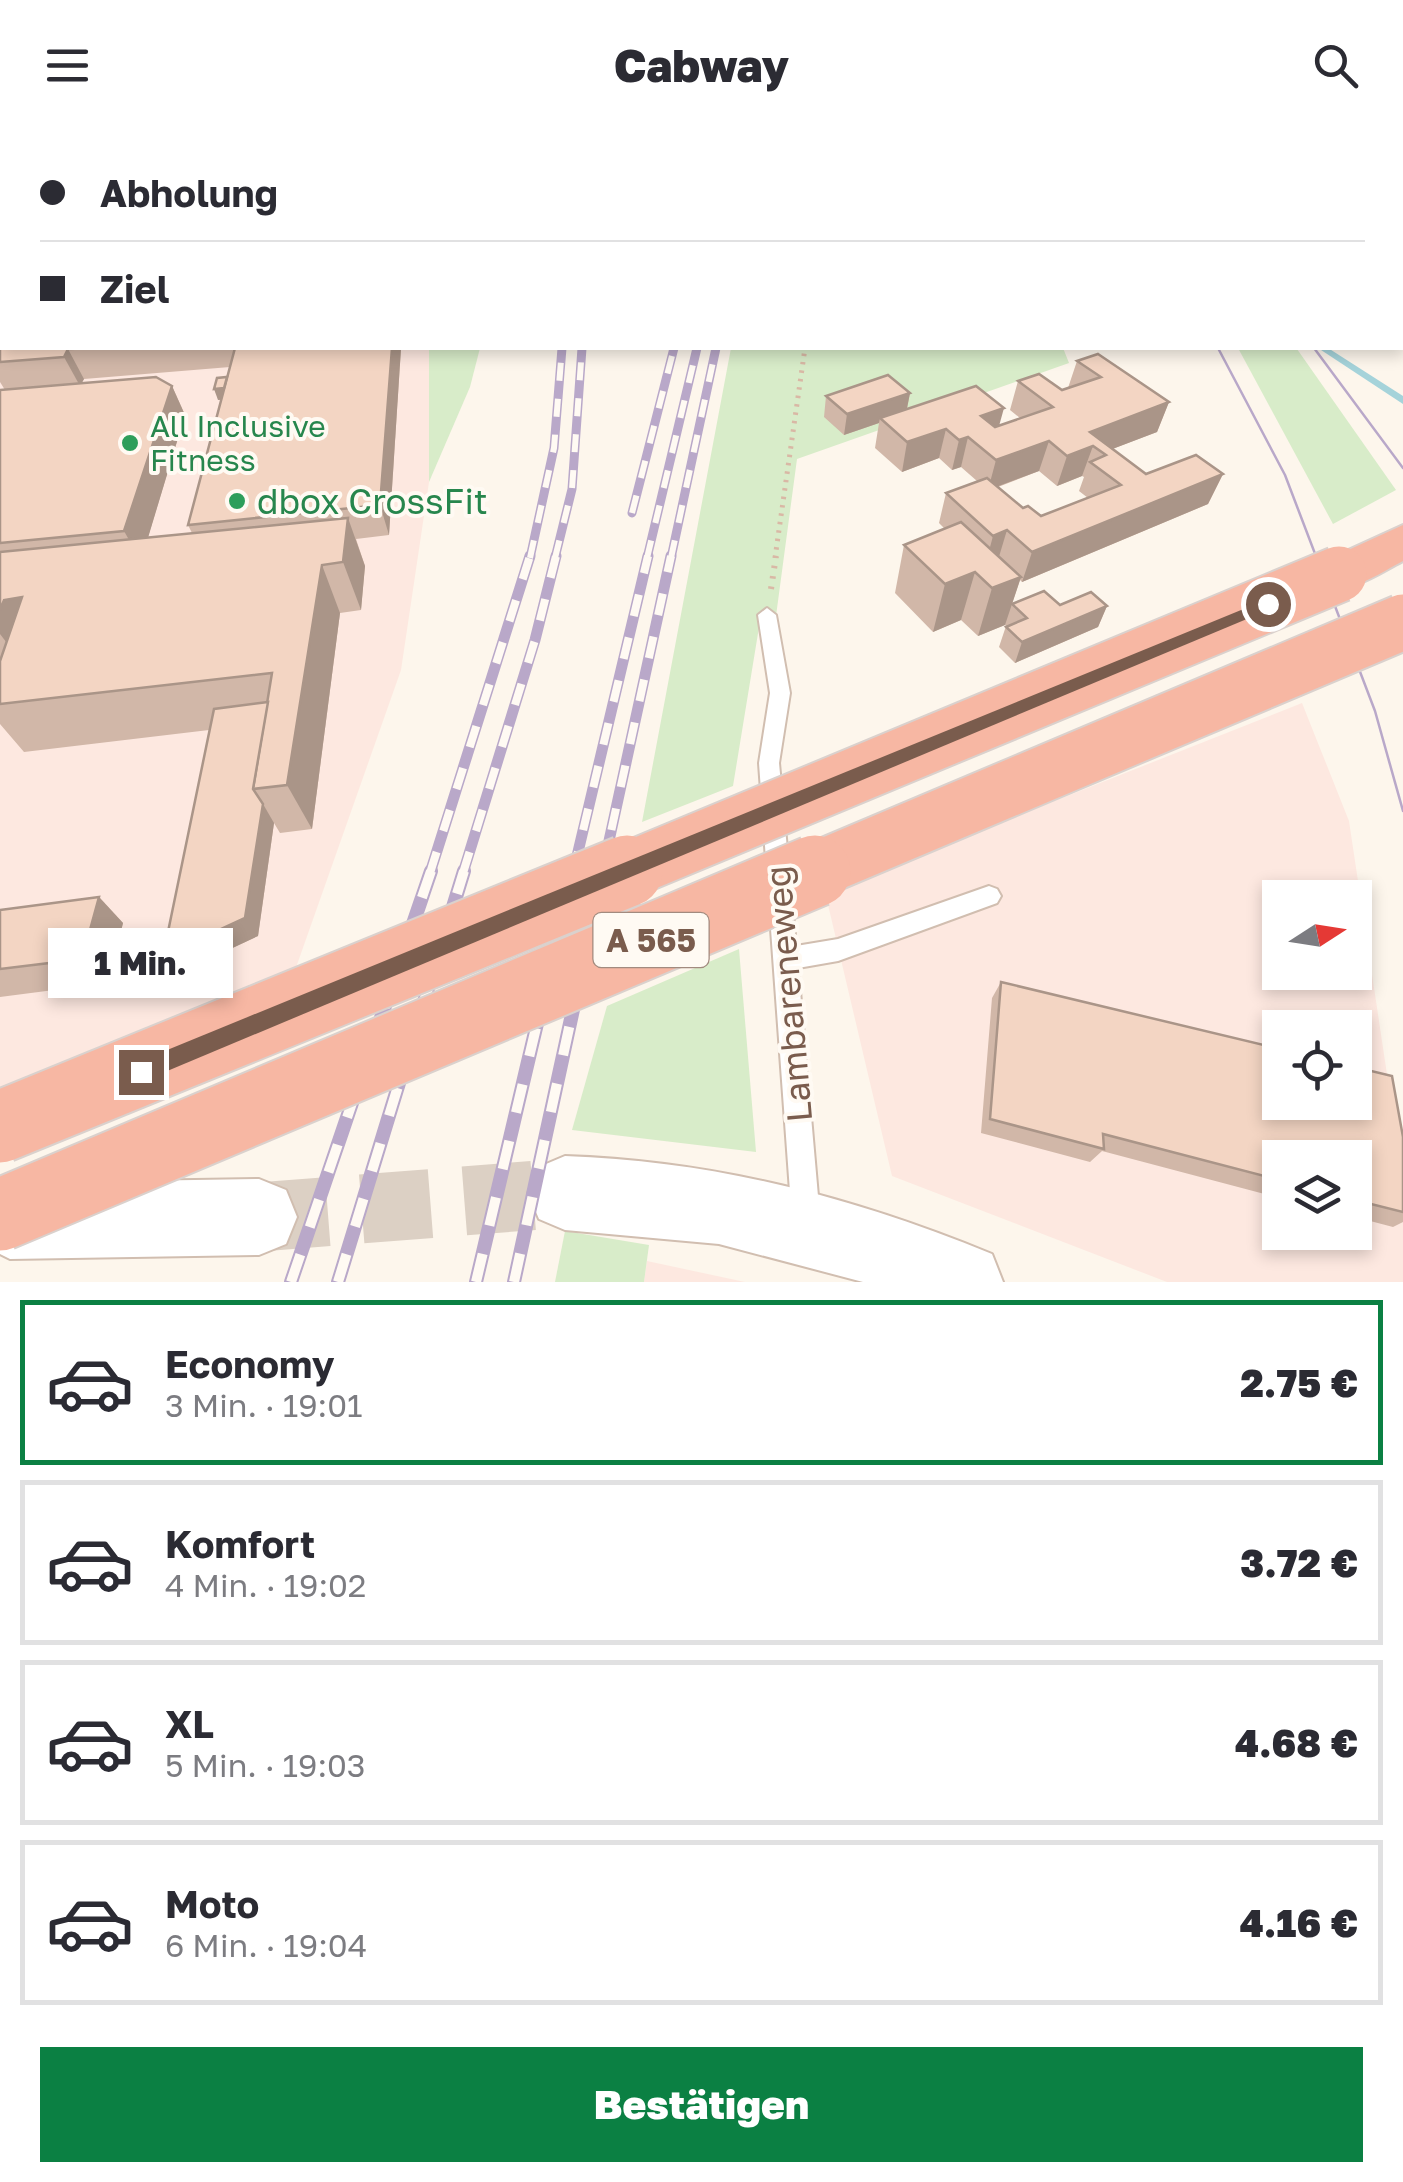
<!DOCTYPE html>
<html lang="de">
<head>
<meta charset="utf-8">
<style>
	body { margin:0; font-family:"Golos Text",sans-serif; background:#f7f7f7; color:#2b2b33; height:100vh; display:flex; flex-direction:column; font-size:38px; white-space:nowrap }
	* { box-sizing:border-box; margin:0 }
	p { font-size:32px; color:#7c7c81 }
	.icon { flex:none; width:55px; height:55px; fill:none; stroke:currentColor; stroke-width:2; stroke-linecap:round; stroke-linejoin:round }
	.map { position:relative; height:1152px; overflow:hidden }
	.panel { display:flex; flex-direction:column; background:#fff; flex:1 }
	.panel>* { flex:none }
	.top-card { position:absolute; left:0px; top:0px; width:1405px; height:220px; box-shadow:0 5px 15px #0003; display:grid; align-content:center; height:220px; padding:0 40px; background:#fff }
	.needle { width:65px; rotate:78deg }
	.fabs { position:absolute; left:1262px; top:750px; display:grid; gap:20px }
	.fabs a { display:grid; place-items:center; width:110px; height:110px; border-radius:0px; background:#fff; box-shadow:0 5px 15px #0003; font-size:50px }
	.end { position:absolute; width:45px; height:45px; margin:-22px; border:12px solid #7a5c4d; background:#fff; box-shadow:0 0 0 5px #fff }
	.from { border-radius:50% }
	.bubble { position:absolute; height:70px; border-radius:0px; background:#fff; box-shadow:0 5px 15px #0003; font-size:32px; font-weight:800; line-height:70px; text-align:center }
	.top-card b { display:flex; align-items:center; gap:35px; height:95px; font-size:38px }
	.top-card b+b { border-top:2px solid #e1e1e2 }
	.top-card i { width:25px; height:25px; background:#2b2b33 }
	ul { padding:18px 0 0; list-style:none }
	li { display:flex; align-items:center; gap:30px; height:165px; margin:0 20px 15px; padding:0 20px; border:5px solid #e1e1e2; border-radius:0px }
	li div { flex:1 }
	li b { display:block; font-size:38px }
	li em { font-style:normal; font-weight:800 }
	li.active { border-color:#0b8043 }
	li>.icon { width:90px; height:90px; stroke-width:1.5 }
	.primary-button { display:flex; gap:20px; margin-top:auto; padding:20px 40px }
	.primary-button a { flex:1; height:115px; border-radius:0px; background:#0b8043; color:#fff; font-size:40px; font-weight:800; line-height:115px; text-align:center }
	header { display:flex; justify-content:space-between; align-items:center; height:130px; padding:0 40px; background:#fff; font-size:45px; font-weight:800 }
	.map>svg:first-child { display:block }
	.commercial { fill:#fde8e0; fill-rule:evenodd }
	.green { fill:#d8ecc9 }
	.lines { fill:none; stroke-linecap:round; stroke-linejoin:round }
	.stream { fill:#a5d3da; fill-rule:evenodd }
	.tertiary-tunnel { stroke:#dcd0c4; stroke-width:69; stroke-dasharray:69 34; stroke-linecap:butt }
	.service-casing { stroke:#d1beb0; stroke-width:4 }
	.minor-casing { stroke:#d1beb0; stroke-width:4 }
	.tertiary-casing { stroke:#d1beb0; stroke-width:4 }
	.secondary-casing { stroke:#d6c0b0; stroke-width:4 }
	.motorway-casing { stroke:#dad1cd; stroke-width:4 }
	.path-far2 { stroke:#d9b8a5; stroke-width:4; stroke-dasharray:1 5; stroke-linecap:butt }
	.path-far1 { stroke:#d9b8a5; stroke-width:5; stroke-dasharray:2.5 6; stroke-linecap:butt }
	.path { stroke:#d9b8a5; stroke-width:6; stroke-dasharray:2.5 8; stroke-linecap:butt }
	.service { fill:#fff; fill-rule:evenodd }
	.minor { fill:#fff; fill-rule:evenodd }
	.tertiary { fill:#fff; fill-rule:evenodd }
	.secondary { fill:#fff; fill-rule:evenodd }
	.motorway { fill:#f7b7a3; fill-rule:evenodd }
	.tram { stroke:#b9a8c9; stroke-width:2.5 }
	.rail-far2-casing { stroke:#b9a8c9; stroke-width:9 }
	.rail-far1-casing { stroke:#b9a8c9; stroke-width:11 }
	.rail-casing { stroke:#b9a8c9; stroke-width:14 }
	.rail-far2 { stroke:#fffaf3; stroke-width:6; stroke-dasharray:18; stroke-linecap:butt }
	.rail-far1 { stroke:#fffaf3; stroke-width:8; stroke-dasharray:22; stroke-linecap:butt }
	.rail { stroke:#fffaf3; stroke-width:10; stroke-dasharray:29; stroke-linecap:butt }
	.motorway-bridge-far1-casing { stroke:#dad1cd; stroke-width:59; stroke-linecap:butt }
	.motorway-bridge-casing { stroke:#dad1cd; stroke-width:75; stroke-linecap:butt }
	.motorway-bridge-far1 { stroke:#f7b7a3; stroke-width:55 }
	.motorway-bridge { stroke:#f7b7a3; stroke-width:71 }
	.wall { fill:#d1b7a8; fill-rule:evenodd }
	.shaded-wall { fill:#aa9588 }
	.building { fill:#f3d5c3; stroke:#aa9588; stroke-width:2.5 }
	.route { fill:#7a5c4d }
	.leisure-dot { fill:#2e9e5b; stroke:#fffaf3; stroke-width:4 }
	.labels { text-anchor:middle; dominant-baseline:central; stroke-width:8; stroke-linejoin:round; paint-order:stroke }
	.far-leisure-label { font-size:30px; fill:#27864d; stroke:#fffaf3; text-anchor:start }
	.shield { fill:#fffaf3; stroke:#a28b7f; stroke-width:2.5 }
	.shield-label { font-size:32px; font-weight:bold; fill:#7a5c4d }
	.leisure-label { font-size:35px; fill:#27864d; stroke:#fffaf3; text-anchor:start }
	.street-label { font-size:35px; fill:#7a5c4d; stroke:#fffaf3 }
</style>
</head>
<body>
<header><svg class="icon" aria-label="menu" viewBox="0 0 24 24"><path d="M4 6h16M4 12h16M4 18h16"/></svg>Cabway<svg class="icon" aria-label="search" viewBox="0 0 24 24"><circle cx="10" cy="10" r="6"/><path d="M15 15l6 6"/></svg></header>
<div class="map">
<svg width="1403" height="1152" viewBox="0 0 1403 1152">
	<rect width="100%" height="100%" fill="#fdf6ec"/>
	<!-- commercial -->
	<g class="commercial">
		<path d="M7,218H431L429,352L401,540L293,846L0,958V229Z"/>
		<path d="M1302,573L1349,691L1403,1051V1152H1167L892,1046L825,762ZM1280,768H1355V842H1280ZM1280,898H1355V972H1280ZM1280,1028H1355V1102H1280Z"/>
		<path d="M647,1131L745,1152H644Z"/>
	</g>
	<!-- green -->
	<g class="green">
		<path d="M429,218H480L470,257L429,352Z"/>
		<path d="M731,218H1063L1069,233L797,329L776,486L761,485L733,656L642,692Z"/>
		<path d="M1238,218L1297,219L1396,360L1333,394Z"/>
		<path d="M739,819L756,1022L572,1000L607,876Z"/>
		<path d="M565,1101L649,1115L644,1152H555Z"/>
	</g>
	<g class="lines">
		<!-- stream -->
		<g class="stream">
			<path d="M454,0H462L464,2H456Z"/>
			<path d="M933,0H943L946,2H937Z"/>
			<path d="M1318,218H1328L1403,266V274Z"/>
		</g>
		<!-- tertiary-tunnel -->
		<path class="tertiary-tunnel" d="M259,1087L565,1063"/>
		<defs>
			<path id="service" d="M767,478L776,485L790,563L779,633L796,816L838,809L989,756L997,759L1001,766L997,773L838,831L798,838L820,1089L816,1099L806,1103L796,1099L792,1089L759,633L770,563L758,485Z"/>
			<rect id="minor" x="39" y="0" width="20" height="2"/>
			<g id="tertiary">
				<path d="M565,1026C715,1031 853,1067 992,1124L1003,1152H863L719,1114L565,1100L539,1089L528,1063L539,1037Z"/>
				<path d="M259,1049L286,1060L297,1087L286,1114L259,1125L10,1129L0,1124V1058L10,1053Z"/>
			</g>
			<g id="secondary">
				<path d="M1310,0H1343L1344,2H1312Z"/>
				<rect x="1402" y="24" width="1" height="19"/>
			</g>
			<path id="motorway" d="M1403,395V431C1376,445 1352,464 1322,456L1315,444L1322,432Z"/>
		</defs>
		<!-- service casing -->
		<use href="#service" class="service-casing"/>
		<!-- minor casing -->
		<use href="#minor" class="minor-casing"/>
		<!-- tertiary casing -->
		<use href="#tertiary" class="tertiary-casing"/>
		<!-- secondary casing -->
		<use href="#secondary" class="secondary-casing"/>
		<!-- motorway casing -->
		<use href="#motorway" class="motorway-casing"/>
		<!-- path-far2 -->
		<path class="path-far2" d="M1373,0L1379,2"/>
		<!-- path-far1 -->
		<path class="path-far1" d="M775,428L805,218"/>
		<!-- path -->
		<path class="path" d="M771,459L776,426"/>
		<!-- service -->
		<use href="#service" class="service"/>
		<!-- minor -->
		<use href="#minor" class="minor"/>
		<!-- tertiary -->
		<use href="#tertiary" class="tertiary"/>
		<!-- secondary -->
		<use href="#secondary" class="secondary"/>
		<!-- motorway -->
		<use href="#motorway" class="motorway"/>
		<!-- tram -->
		<g class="tram">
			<path d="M1215,0L1219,2"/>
			<path d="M1261,0L1265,2"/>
			<path d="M1218,218L1285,345L1375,581L1403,681"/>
			<path d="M1314,218L1403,338"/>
		</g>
		<defs>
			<g id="rail-far2">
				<path d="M632,383L674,218"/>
				<path d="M530,428L554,318L562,218"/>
				<path d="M555,428L572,359L582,218"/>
				<path d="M647,428L697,218"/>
				<path d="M671,428L716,218"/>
			</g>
			<g id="rail-far1">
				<path d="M430,743L530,426"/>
				<path d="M463,743L535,510L556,426"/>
				<path d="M573,743L648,426"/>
				<path d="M602,743L671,426"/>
			</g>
			<g id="rail">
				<path d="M291,1152L431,741"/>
				<path d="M338,1152L464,741"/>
				<path d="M476,1152L573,741"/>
				<path d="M514,1152L603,741"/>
			</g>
		</defs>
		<!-- rail-far2 casing -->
		<use href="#rail-far2" class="rail-far2-casing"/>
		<!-- rail-far1 casing -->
		<use href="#rail-far1" class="rail-far1-casing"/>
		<!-- rail casing -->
		<use href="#rail" class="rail-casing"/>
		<!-- rail-far2 -->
		<use href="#rail-far2" class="rail-far2"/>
		<!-- rail-far1 -->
		<use href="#rail-far1" class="rail-far1"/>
		<!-- rail -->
		<use href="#rail" class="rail"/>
		<defs>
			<g id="motorway-bridge-far1">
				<path d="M621,743L1339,444"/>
				<path d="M809,743L1403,492"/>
			</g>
			<g id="motorway-bridge">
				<path d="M0,997L627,741"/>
				<path d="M0,1085L815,741"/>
			</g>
		</defs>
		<!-- motorway-bridge-far1 casing -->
		<use href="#motorway-bridge-far1" class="motorway-bridge-far1-casing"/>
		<!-- motorway-bridge casing -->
		<use href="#motorway-bridge" class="motorway-bridge-casing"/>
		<!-- motorway-bridge-far1 -->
		<use href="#motorway-bridge-far1" class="motorway-bridge-far1"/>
		<!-- motorway-bridge -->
		<use href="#motorway-bridge" class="motorway-bridge"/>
	</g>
	<!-- wall -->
	<g class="wall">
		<path d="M0,212L2,218H401L389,405L356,409L365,436L361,480L340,483L312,699L280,703L274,693L258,806L179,843L163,826L209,600L24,622L0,594V260H5L0,252ZM230,237L218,270H221L188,395L192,403L148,407L185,285L172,256L81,254L84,249Z"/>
		<path d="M1077,231L1169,272L1157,302L1112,319L1146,344H1223L1208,374L1022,452L1020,450L1012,474L1107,476L1098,497L1015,533L999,517L1006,496L1005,495L978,506L961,490L933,502L895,463L904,415L945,399L939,393L946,363L977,351L961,337L952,340L939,328L902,342L875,318L879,293L844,305L824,287L826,266L910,263L907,279L999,295L1020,288L1010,280L1018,251L1062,260L1068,258ZM1039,341L1057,356L1082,346L1084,347L1079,361L1088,368L1041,386L1023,378L998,357Z"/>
		<path d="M99,767L123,793L108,853L0,867V780Z"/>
		<path d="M1001,852L1403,1007V1092L1393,1097L1355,1087V1028H1280V1068L1102,1021L1090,1032L981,1003L992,868Z"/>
	</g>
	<!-- shaded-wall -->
	<g class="shaded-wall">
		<path d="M0,57L2,62V81L0,82Z"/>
		<path d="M392,218H401L389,405L380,375Z"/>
		<path d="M68,219L84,249L80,256L64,227Z"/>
		<path d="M235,246L236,268L218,270L214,259Z"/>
		<path d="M172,256L185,285L141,431L124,401Z"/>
		<path d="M910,263L906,283L880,288L879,293L844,305L847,284Z"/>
		<path d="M1169,272L1157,302L1102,323L1093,316L1082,346L1057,356L1067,326L1090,302Z"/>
		<path d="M1004,278L996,307L981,286Z"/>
		<path d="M946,299L939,328L902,342L907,312Z"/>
		<path d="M968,307L961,337L952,340L959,310Z"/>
		<path d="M1049,311L1039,341L988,360L996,330Z"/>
		<path d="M1223,344L1208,374L1022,452L1032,422Z"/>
		<path d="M348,388L365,436L361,480L343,432Z"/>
		<path d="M1007,400L998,430L985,436L993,406Z"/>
		<path d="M322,435L340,483L312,699L287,655Z"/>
		<path d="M975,442L961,490L933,502L945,454Z"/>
		<path d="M1021,447L1005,495L978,506L992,458Z"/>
		<path d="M0,461L22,467L30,543L0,504Z"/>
		<path d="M1107,476L1098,497L1015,533L1022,512Z"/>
		<path d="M263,674L274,693L258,806L179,843L163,826Z"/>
		<path d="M99,767L123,793L108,853L82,829Z"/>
	</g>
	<!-- building -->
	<g class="building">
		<path d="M168,0H308V2H167Z"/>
		<path d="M2,208V218H93L68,219L64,227L0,232V212Z"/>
		<path d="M235,218H392L380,375L188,395Z"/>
		<path d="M1098,224L1169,272L1090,302L1146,344L1196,325L1223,344L1032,422L1007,400L993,406L946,363L987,348L1023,378L1028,376L1041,386L1121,355L1090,332L1106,325L1093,316L1067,326L1049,311L996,330L968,307L959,310L946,299L907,312L880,288L976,256L1004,278L981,286L995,297L1053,277L1018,251L1039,244L1062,260L1101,247L1077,231Z"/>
		<path d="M888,245L910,263L847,284L826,266Z"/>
		<path d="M156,247L172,256L124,401L0,413V260Z"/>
		<path d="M227,247L224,258L214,259L217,248Z"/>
		<path d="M348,388L343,432L322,435L287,655L253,659L272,543L0,574V531L22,467L4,470L0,480V422Z"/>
		<path d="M961,392L1021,447L992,458L975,442L945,454L904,415Z"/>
		<path d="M1044,461L1060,475L1091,462L1107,476L1022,512L1006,497L1027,488L1012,474Z"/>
		<path d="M268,572L253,659L263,674L245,788L163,826L214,579Z"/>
		<path d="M99,767L82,829L0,839V780Z"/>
		<path d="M1001,852L1280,919V972H1355V937L1392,946L1403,1007V1082L1355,1070V1028H1280V1050L1103,1004L1104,1019L990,989Z"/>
	</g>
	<!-- route -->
	<path class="route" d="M1268,469L1275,474L1273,478L141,952L133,949V934Z"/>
	<!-- markers -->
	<g class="leisure-dot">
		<circle cx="130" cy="313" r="10"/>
		<circle cx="237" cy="371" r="10"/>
	</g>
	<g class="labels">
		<!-- far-leisure labels -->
		<g class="far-leisure-label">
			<text x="150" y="296">All Inclusive<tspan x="150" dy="34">Fitness</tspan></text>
		</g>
		<!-- shield labels -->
		<rect class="shield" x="593.5" y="783" width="115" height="54" rx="8"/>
		<g class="shield-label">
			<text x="651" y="810">A 565</text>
		</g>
		<!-- leisure labels -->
		<g class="leisure-label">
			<text x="257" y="371">dbox CrossFit</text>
		</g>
		<!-- street labels -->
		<g class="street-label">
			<text transform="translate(788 864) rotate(-95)">Lambareneweg</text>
		</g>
	</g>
</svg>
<div class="fabs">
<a><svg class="needle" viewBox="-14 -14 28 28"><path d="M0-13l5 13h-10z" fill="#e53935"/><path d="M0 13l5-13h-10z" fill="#7c7c81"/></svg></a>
<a><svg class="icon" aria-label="locate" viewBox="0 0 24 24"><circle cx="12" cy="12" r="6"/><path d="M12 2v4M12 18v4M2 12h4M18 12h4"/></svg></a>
<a><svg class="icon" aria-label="layers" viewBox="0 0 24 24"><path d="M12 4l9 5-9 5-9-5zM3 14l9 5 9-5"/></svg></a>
</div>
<i class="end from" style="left:1268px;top:474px"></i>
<i class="end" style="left:141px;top:942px"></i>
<div class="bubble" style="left:48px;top:798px;width:185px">1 Min.</div>
<div class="top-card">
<b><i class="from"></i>Abholung</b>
<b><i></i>Ziel</b>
</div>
</div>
<section class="panel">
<ul>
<li class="active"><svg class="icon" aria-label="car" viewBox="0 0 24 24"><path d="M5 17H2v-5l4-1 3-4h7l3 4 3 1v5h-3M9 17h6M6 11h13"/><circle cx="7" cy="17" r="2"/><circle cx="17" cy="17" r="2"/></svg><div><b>Economy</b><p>3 Min. · 19:01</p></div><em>2.75 €</em></li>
<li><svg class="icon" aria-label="car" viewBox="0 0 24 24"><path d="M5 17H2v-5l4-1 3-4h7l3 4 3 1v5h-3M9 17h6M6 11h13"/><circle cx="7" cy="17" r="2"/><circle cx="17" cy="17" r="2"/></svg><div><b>Komfort</b><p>4 Min. · 19:02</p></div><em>3.72 €</em></li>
<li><svg class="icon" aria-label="car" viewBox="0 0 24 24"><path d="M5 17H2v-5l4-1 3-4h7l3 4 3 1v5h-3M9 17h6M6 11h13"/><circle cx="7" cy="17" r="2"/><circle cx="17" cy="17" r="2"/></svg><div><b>XL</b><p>5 Min. · 19:03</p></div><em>4.68 €</em></li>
<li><svg class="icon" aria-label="car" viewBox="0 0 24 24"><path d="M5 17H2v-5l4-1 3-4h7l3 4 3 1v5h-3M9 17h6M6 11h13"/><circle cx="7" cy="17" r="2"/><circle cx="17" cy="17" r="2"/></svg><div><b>Moto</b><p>6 Min. · 19:04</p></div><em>4.16 €</em></li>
</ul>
<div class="primary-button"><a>Bestätigen</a></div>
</section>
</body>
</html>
